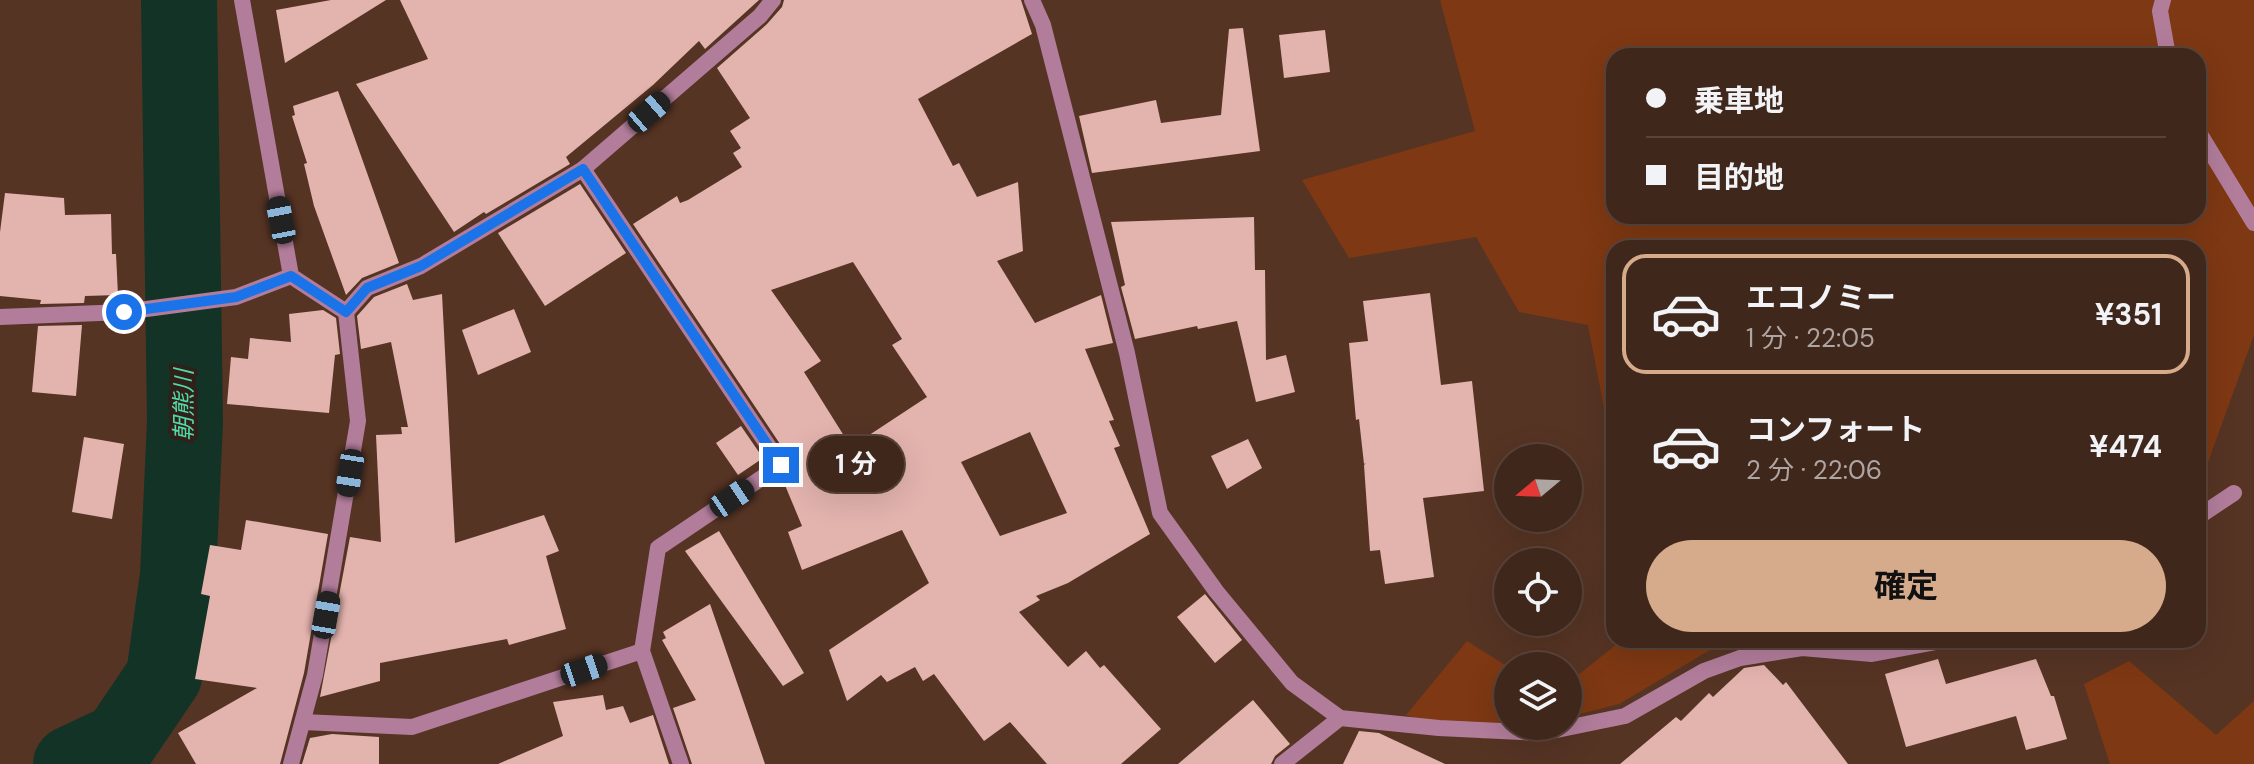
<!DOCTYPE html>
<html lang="ja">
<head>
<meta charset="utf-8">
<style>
	body { margin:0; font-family:"DM Sans","Noto Sans JP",sans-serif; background:#4b3328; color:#f1f3f6; height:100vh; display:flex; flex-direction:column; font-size:30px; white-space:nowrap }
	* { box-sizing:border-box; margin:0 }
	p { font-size:26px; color:#aea5a3 }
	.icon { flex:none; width:44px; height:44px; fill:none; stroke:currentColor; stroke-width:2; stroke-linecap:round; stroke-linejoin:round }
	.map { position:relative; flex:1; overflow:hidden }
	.sheet { position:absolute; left:1606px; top:240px; width:600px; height:408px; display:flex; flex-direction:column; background:#40271b; border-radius:24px; box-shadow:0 8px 32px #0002,0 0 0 2px #59443a }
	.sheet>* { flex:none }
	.guide { position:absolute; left:1606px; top:48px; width:600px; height:176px; border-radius:24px; box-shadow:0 8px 32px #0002,0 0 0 2px #59443a; display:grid; align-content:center; height:176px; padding:0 40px; background:#40271b }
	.needle { width:52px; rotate:251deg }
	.fabs { position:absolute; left:1494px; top:444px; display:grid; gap:16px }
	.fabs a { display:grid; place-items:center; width:88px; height:88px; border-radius:50%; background:#40271b; box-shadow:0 8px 32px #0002,0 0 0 2px #59443a; font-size:40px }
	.end { position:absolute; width:36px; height:36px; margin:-18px; border:10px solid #1a73e8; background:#fff; box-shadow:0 0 0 4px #fff }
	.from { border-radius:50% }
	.bubble { position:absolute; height:56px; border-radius:28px; background:#40271b; box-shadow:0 8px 32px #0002,0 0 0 2px #59443a; font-size:26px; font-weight:700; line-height:56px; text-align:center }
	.car { position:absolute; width:24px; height:48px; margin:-24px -12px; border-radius:10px; box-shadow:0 0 6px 2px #0007; background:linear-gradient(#222 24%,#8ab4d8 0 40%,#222 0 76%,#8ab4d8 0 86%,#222 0) }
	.guide b { display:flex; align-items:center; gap:28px; height:76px; font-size:30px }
	.guide b+b { border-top:2px solid #59443a }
	.guide i { width:20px; height:20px; background:#f1f3f6 }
	ul { padding:14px 0 0; list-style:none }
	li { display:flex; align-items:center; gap:24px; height:120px; margin:0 16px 12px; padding:0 24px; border:4px solid transparent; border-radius:24px }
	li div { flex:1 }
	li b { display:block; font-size:30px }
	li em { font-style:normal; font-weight:700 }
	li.current { border-color:#d6ab8b }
	li>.icon { width:72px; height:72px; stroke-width:1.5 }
	.button { display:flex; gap:16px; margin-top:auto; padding:16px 40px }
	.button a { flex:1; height:92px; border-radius:48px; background:#d6ab8b; color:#111; font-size:32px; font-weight:700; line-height:92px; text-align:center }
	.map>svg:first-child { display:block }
	.green { fill:#7e3813; fill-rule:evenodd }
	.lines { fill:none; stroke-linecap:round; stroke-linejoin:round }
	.river { stroke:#133326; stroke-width:76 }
	.building { fill:#e3b3ae; fill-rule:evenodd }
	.minor { stroke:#b27d9b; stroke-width:16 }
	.route { stroke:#1a73e8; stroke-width:10 }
	.labels { text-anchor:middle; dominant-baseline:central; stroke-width:8; stroke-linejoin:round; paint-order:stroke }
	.water-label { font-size:24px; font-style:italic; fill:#50daa7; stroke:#302019 }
</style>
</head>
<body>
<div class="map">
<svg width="2254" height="764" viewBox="0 0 2254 764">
	<rect width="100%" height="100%" fill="#563424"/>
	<!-- green -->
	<g class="green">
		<path d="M1440,0H2254V335L2198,490V248H1614V460L1588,325L1519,312L1476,237L1349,258L1302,180L1475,131ZM1614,56H2198V216H1614Z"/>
		<path d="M1622,640H1727L1619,704L1568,717V683Z"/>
		<path d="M1467,641L1508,667V726H1533L1483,739L1406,715Z"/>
		<path d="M2129,661L2216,735L2254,701V764H2110L2084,684Z"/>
	</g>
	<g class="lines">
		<!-- river -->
		<path class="river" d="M71,764L120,741L164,676L178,575L185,422L179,0"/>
	</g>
	<!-- building -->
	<g class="building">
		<path d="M331,0H386L285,63L276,10Z"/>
		<path d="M400,0H759L705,49L699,41L653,85L566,157L570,164L486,214L484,212L454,232L356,84L428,59Z"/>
		<path d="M784,0H1021L1032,34L918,99L953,166L959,163L977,197L1018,182L1023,251L997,261L1035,323L1101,295L1113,343L1085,349L1114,420L1109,421L1120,446L1114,448L1150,534L1068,583L1036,596L1040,600L1019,612L1068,667L1086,651L1100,668L1104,665L1161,729L1121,764H1047L1010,722L984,741L934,674L923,681L915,667L887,682L881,675L847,701L829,650L929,583L902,530L802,570L788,532L802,526L782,478L791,469L790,459L633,224L677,196L680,203L688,200L742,167L733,153L741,148L730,131L750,118L717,68L767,24L782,7ZM853,262L902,339L892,345L927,397L851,447L804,372L821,361L771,290ZM1030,432L1067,513L1000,536L961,462Z"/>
		<path d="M1243,28L1260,151L1092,173L1079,116L1156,100L1161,123L1221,115L1229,29Z"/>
		<path d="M1325,30L1330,72L1284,78L1279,35Z"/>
		<path d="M338,91L399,263L362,278L346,295L314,206L304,164L307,163L292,116L295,115L293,106Z"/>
		<path d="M580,184L626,253L545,306L498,233Z"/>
		<path d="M5,193L64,198L65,215L111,214L112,254H116L118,295L85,296L84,303L40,304L41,300L0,296V232Z"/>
		<path d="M1254,217L1255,270H1265L1266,360L1286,355L1295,392L1256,402L1237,321L1198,329L1197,326L1135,339L1121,287L1125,285L1111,222Z"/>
		<path d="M407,284L413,300L442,294L455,543L544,515L559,551L546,556L566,629L509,645L507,639L380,663V681L320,697L350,537L381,542L376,435L402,434L401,427H408L391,342L361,349L357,316L374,297Z"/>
		<path d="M1430,293L1441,385L1472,381L1484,491L1423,498L1434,577L1385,584L1380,550L1370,551L1364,465L1366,463L1364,464L1359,419L1356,420L1349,343L1368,341L1363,301Z"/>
		<path d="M514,309L531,352L478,375L462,330Z"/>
		<path d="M323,310L336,318L340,354L335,355L329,413L227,404L231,357L248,359L250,338L291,342L289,314Z"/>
		<path d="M82,325L76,396L32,392L38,326Z"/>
		<path d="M741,426L763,458L738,475L716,443Z"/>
		<path d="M84,437L124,444L112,519L72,512Z"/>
		<path d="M1248,439L1262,468L1227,489L1211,456Z"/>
		<path d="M246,520L328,534L304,673L280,764H196L178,733L257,688L195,679L210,596L201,594L210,545L241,550Z"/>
		<path d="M719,531L804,673L783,686L685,551Z"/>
		<path d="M1205,594L1242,640L1215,663L1177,617Z"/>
		<path d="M710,604L765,764H692L673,708L696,700L662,640L666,638L663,632Z"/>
		<path d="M1938,659L1946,684L2036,659L2051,696H2054L2067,739L2026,750L2016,716L1906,747L1885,674Z"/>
		<path d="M1764,665L1783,685L1786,682L1848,764H1620L1676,717L1681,721L1709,693L1713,697L1744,668Z"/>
		<path d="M603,695L606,710L623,706L630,723L653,715L669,764H498L563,736L553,702Z"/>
		<path d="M1253,700L1290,744L1275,756L1271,764H1178Z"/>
		<path d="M1359,731L1379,733L1445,764H1343Z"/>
		<path d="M332,734L379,737V764H302L310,738Z"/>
	</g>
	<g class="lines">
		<!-- minor -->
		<g class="minor">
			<path d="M242,0L291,276L346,312L358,421L315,675L291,764"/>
			<path d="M1032,0L1043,25L1127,353L1160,513L1216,591L1292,683L1340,718L1439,728L1542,733L1625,716L1704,671L1740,658L1802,648L1872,654L1947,640"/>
			<path d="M2163,0L2160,11L2168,56"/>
			<path d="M2198,131L2254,223"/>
			<path d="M583,169L781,465L658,548L642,651L681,764"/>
			<path d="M346,312L367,288L421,266L583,169L760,16L773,0"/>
			<path d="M0,317L124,312L236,297L291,276"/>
			<path d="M2198,517L2234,493"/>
			<path d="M303,722L412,727L642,651"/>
			<path d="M1282,764L1340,718"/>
		</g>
	</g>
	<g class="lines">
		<!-- route -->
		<path class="route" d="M124,312L236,297L291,276L346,312L367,288L421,266L583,169L781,465"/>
	</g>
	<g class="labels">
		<!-- water labels -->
		<g class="water-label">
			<text transform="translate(183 405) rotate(-90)">朝熊川</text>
		</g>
	</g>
</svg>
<div class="fabs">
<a><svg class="needle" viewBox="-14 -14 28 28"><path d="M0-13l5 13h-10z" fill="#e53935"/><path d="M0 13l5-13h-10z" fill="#aea5a3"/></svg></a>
<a><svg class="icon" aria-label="locate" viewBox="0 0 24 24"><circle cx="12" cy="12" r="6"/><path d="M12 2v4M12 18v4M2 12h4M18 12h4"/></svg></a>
<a><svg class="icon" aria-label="layers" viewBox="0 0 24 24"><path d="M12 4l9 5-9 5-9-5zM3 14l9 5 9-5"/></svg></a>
</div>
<i class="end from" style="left:124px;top:312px"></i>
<i class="end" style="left:781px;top:465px"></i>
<div class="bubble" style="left:808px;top:436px;width:96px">1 分</div>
<i class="car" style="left:649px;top:112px;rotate:49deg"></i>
<i class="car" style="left:281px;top:220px;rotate:349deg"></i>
<i class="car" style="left:350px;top:473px;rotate:189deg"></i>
<i class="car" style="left:732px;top:498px;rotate:56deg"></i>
<i class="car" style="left:326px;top:615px;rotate:10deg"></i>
<i class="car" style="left:584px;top:670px;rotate:71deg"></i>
<div class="guide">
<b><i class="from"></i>乗車地</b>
<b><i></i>目的地</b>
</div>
<section class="sheet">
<ul>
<li class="current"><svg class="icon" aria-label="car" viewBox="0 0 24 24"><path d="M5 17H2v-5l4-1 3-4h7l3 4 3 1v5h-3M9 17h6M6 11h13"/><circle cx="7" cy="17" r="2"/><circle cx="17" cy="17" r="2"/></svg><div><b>エコノミー</b><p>1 分 · 22:05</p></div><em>¥351</em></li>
<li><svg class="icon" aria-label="car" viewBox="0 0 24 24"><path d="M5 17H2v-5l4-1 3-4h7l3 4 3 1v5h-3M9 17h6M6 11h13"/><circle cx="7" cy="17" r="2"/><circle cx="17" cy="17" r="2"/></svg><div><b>コンフォート</b><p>2 分 · 22:06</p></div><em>¥474</em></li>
</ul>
<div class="button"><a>確定</a></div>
</section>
</div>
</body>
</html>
